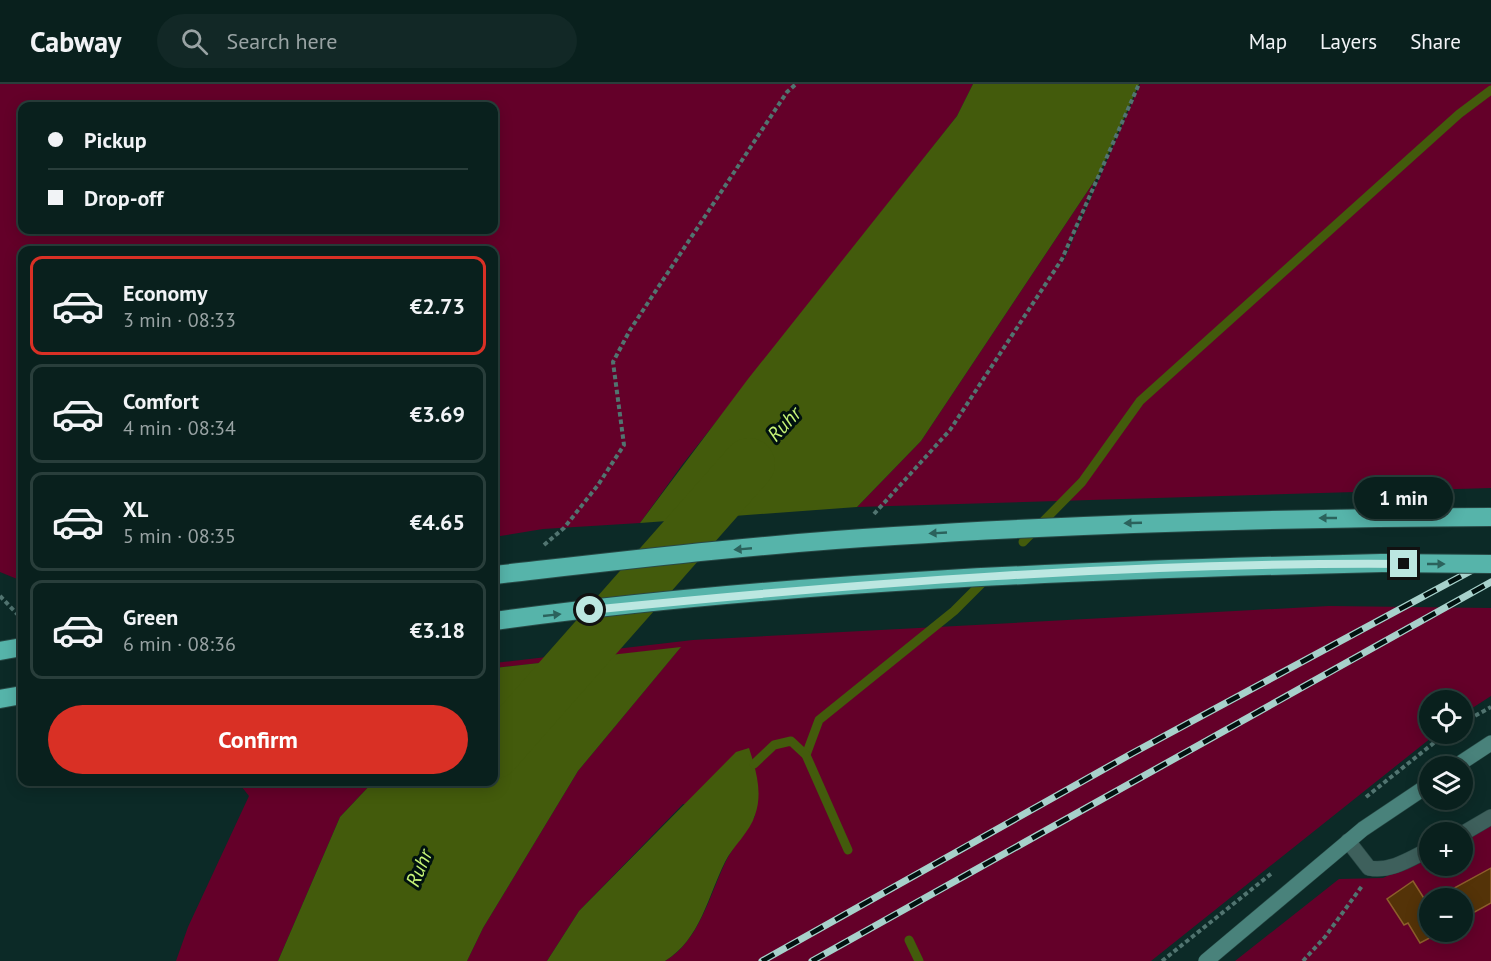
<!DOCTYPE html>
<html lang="en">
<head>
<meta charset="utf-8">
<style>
	body { margin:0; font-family:"PT Sans",sans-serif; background:#122826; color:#f1f3f6; height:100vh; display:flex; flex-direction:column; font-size:22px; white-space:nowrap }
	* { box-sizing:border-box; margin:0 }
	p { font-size:20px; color:#99a3a4 }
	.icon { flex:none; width:33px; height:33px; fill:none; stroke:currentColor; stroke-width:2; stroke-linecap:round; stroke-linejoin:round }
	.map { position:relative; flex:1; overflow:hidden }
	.side { position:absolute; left:18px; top:162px; width:480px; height:540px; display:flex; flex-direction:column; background:#09201d; border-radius:12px; box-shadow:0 3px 15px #0003,0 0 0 2px #293e3b }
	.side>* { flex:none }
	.top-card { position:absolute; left:18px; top:18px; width:480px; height:132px; border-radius:12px; box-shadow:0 3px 15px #0003,0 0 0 2px #293e3b; display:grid; align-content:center; height:132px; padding:0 30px; background:#09201d }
	.tools { position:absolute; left:1419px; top:606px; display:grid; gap:12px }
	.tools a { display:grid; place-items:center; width:54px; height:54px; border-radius:50%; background:#09201d; box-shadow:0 3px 15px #0003,0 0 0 2px #293e3b; font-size:30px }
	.end { position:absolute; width:27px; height:27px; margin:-14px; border:8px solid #bce7e1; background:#111; box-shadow:0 0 0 3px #111 }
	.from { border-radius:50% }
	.bubble { position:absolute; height:42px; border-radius:21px; background:#09201d; box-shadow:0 3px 15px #0003,0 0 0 2px #293e3b; font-size:20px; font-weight:700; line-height:42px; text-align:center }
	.top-card b { display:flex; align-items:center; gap:21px; height:57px; font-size:22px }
	.top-card b+b { border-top:2px solid #293e3b }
	.top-card i { width:15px; height:15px; background:#f1f3f6 }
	ul { padding:10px 0 0; list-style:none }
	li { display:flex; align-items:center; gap:18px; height:99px; margin:0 12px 9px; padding:0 18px; border:3px solid #293e3b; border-radius:12px }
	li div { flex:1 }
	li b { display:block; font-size:22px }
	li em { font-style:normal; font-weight:700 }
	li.active { border-color:#d93025 }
	li>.icon { width:54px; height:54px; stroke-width:1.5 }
	.cta { display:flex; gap:12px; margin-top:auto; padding:12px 30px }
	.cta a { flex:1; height:69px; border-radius:36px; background:#d93025; color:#fff; font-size:24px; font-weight:700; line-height:69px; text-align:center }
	header { display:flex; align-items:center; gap:36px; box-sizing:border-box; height:84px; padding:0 30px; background:#09201d; border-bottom:2px solid #293e3b }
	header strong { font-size:28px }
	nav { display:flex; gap:33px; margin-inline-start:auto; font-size:21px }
	.search { width:420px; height:54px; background:#122826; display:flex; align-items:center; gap:15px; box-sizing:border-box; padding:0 21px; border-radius:33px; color:#99a3a4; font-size:22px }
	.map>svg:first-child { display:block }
	.green { fill:#640029; fill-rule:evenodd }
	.water { fill:#435b0c }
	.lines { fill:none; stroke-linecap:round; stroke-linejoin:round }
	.stream { stroke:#435b0c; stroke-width:9 }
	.river { stroke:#435b0c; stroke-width:52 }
	.building { fill:#543308; stroke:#8d5e2b; stroke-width:1.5 }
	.lane-casing { stroke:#284845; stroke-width:16 }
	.secondary-casing { stroke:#284845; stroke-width:16 }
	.highway-casing { stroke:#284845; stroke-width:20 }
	.path { stroke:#517470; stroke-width:4; stroke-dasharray:4.5 3; stroke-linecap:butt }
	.lane { stroke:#3e605c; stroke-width:15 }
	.secondary { stroke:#49827b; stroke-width:15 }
	.highway { stroke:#56b4aa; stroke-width:18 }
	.rail-casing { stroke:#a7d1cb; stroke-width:7 }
	.rail { stroke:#00110f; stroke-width:4.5; stroke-dasharray:14; stroke-linecap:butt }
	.highway-bridge-casing { stroke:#284845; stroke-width:20; stroke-linecap:butt }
	.highway-bridge { stroke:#56b4aa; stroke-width:18 }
	.oneway { fill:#2b625c }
	.route { stroke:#bce7e1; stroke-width:8 }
	.labels { text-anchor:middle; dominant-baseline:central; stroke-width:6; stroke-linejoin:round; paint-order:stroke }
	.water-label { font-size:20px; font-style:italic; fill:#c7f578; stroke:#00110f }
</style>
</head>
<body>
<header>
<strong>Cabway</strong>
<div class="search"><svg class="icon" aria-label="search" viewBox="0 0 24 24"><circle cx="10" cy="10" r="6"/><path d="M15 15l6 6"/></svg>Search here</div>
<nav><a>Map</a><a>Layers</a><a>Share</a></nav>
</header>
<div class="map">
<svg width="1491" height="877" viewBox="0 0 1491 877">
	<rect width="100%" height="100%" fill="#0c2a27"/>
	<!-- green -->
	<g class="green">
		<path d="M0,0H973L957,32L682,381L640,439L543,445L494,453V166H22V497L0,488ZM22,22H494V146H22Z"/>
		<path d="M1140,0H1491V404L857,423L921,357L1097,93L1061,180L1064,176Z"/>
		<path d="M1329,522L1491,524V612L1463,630L1462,616H1430V650H1436L1151,877H665C699,857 709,813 725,779C733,763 745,747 755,732L683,720L579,827L547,877H467L483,844L578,687L680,564L494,584V579L693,556Z"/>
		<path d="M238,698H373L340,733L278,877H176L188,843L249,712Z"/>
		<path d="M1491,740V877H1235L1339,795L1383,794L1429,771L1430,782H1462L1463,754ZM1430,814H1462V848H1430Z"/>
	</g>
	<!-- water -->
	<g class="water">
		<path d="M973,0H1139L1099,90L921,357L857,423L640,439L748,295L957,32Z"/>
		<path d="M681,563L578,687L483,844L467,877H278L340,733L373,698H494V584Z"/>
		<path d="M749,664C756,686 763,709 755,731C750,748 733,762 725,778C708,812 700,856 665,877H547L579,827L736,668Z"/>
	</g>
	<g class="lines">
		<!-- stream -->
		<g class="stream">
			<path d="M1023,458L1082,398L1140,317L1459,30L1491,6"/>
			<path d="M806,671L819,636L954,527L985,496"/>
			<path d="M754,680L774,661L791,657L806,671L848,766"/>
			<path d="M909,856L919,877"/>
		</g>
		<!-- river -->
		<path class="river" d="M494,669L749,380"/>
	</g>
	<!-- building -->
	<g class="building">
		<path d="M1491,784V819L1462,835V814H1436Z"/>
		<path d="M1413,797L1427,819L1430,818V848H1441L1420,859L1408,839L1404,841L1387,815Z"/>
	</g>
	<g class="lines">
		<defs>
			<g id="lane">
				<path d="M1462,750L1491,733"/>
				<path d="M1348,757L1369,784C1391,788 1410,775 1430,765"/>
			</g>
			<g id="secondary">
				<path d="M1456,682L1491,659"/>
				<path d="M1206,877L1363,745L1430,700"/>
			</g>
			<g id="highway">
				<path d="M494,537C787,497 1085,486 1382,479"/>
				<path d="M0,567L22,563"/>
				<path d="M0,615L22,611"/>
			</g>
		</defs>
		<!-- lane casing -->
		<use href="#lane" class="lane-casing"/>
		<!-- secondary casing -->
		<use href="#secondary" class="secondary-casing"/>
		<!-- highway casing -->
		<use href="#highway" class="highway-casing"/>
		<!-- path -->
		<g class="path">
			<path d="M874,430L950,346L1062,175L1139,0"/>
			<path d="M544,461L564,444L598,401L624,361L613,278L630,246L787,8L796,0"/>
			<path d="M0,512L22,535"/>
			<path d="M1462,639L1491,623"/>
			<path d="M1366,713L1445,650"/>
			<path d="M1162,877L1272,789"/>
			<path d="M1303,877L1325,853L1362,802"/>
		</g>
		<!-- lane -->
		<use href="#lane" class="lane"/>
		<!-- secondary -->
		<use href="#secondary" class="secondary"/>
		<!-- highway -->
		<use href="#highway" class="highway"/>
		<defs>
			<g id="rail">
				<path d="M762,877L1131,670L1491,476"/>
				<path d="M812,877L1491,498"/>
			</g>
		</defs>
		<!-- rail casing -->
		<use href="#rail" class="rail-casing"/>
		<!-- rail -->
		<use href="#rail" class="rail"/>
		<defs>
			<g id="highway-bridge">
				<path d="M1382,479L1491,480"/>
				<path d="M494,491C627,476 760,460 894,452C1093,439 1292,434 1491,433"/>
			</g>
		</defs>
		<!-- highway-bridge casing -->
		<use href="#highway-bridge" class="highway-bridge-casing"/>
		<!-- highway-bridge -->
		<use href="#highway-bridge" class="highway-bridge"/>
	</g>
	<!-- one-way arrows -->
	<defs><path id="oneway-solid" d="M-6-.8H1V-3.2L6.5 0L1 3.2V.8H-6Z" transform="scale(1.5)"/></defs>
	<g class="oneway">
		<use href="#oneway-solid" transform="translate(1328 434) rotate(180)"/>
		<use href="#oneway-solid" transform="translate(1133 439) rotate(178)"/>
		<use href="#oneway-solid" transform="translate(938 449) rotate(177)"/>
		<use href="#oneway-solid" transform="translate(743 465) rotate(175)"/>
		<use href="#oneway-solid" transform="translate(1436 480)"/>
		<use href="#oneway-solid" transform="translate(552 531) rotate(-6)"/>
	</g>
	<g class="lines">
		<!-- route -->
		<path class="route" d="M590,526C860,499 1132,478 1404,480"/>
	</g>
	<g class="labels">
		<!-- water labels -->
		<g class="water-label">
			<text transform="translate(784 340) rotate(-47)">Ruhr</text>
			<text transform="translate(419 784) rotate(-67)">Ruhr</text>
		</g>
	</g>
</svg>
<div class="tools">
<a><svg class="icon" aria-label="locate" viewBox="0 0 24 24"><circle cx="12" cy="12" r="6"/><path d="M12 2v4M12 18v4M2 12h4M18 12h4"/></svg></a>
<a><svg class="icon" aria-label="layers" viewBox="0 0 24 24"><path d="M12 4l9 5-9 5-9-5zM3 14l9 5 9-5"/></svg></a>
<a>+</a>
<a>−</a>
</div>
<i class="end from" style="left:590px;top:526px"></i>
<i class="end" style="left:1404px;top:480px"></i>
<div class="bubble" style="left:1354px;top:393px;width:99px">1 min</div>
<div class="top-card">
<b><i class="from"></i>Pickup</b>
<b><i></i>Drop-off</b>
</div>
<section class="side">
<ul>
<li class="active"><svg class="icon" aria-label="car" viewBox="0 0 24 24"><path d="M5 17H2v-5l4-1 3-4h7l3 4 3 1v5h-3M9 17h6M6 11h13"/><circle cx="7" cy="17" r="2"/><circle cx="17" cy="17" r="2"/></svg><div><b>Economy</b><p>3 min · 08:33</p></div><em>€2.73</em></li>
<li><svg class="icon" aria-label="car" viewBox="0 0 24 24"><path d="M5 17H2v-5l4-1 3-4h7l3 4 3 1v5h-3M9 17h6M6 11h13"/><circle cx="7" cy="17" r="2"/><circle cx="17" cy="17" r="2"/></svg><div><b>Comfort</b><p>4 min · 08:34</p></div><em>€3.69</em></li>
<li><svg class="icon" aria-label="car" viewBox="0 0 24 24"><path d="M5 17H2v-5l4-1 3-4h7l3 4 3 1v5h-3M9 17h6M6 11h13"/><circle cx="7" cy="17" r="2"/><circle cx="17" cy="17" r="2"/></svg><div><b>XL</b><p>5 min · 08:35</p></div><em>€4.65</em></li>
<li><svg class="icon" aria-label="car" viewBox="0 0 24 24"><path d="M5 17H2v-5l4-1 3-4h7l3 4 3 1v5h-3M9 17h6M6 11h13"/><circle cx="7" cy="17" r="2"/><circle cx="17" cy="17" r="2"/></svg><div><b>Green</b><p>6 min · 08:36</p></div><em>€3.18</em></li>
</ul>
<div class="cta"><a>Confirm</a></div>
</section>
</div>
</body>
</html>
